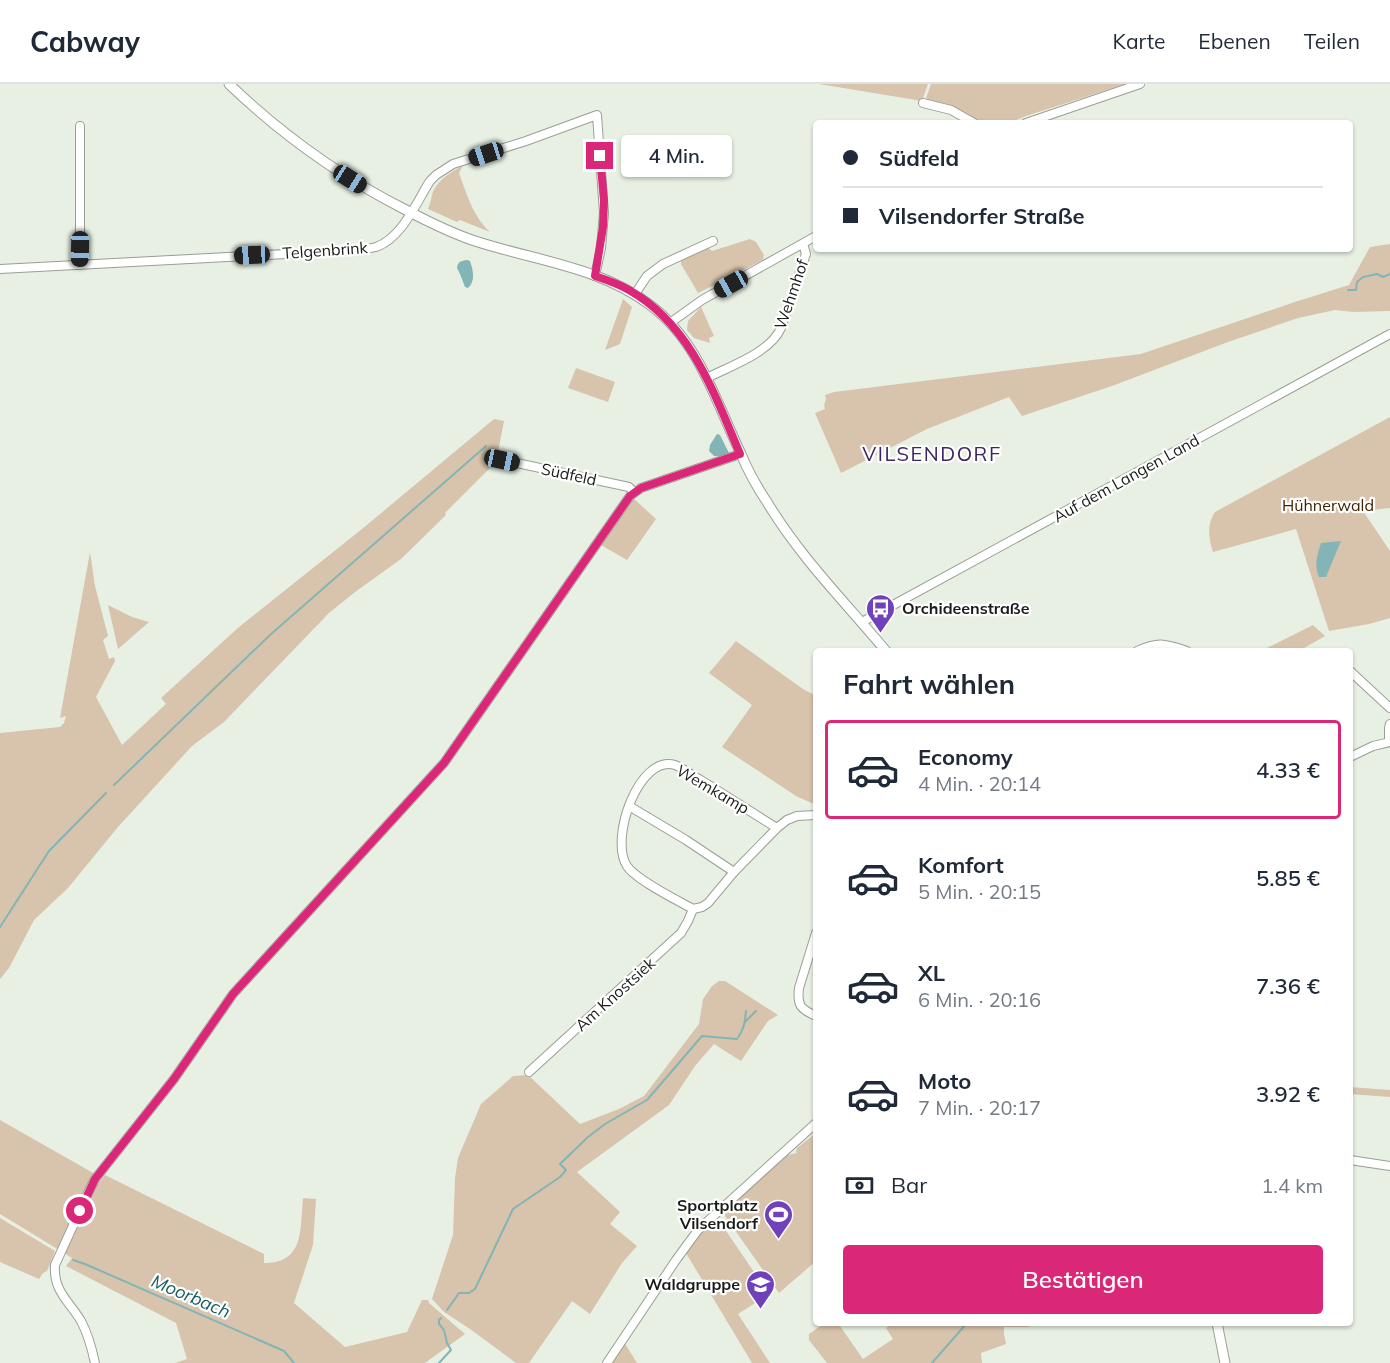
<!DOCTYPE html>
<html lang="de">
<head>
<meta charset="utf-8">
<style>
	body { margin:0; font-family:Mulish,sans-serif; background:#f6f6f7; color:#1f2937; height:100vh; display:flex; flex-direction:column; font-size:22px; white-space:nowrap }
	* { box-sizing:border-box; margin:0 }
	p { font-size:20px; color:#747a83 }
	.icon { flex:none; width:33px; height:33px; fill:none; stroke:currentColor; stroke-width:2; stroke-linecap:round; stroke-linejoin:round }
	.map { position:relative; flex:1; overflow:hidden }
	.drawer { position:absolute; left:813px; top:564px; width:540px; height:678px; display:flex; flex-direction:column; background:#fff; border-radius:6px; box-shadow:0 2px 4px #0004 }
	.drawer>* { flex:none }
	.guide { position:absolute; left:813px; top:36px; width:540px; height:132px; border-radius:6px; box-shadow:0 2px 4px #0004; display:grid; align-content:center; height:132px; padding:0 30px; background:#fff }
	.end { position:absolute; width:27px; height:27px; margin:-14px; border:8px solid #db2777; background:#fff; box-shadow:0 0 0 3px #fff }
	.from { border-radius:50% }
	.bubble { position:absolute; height:42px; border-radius:6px; background:#fff; box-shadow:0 2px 4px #0004; font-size:20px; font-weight:600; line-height:42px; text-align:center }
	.car { position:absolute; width:18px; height:36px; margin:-18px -9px; border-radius:8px; box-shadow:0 0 4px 2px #0007; background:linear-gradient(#222 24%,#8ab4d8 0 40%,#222 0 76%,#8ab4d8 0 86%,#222 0) }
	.guide b { display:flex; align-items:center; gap:21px; height:57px; font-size:22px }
	.guide b+b { border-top:2px solid #e0e1e3 }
	.guide i { width:15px; height:15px; background:#1f2937 }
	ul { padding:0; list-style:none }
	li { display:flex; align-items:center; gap:18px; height:99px; margin:0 12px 9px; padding:0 18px; border:3px solid transparent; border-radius:6px }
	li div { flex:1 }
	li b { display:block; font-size:22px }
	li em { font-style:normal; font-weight:600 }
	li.current { border-color:#db2777 }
	li>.icon { width:54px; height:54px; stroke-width:1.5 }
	h2 { padding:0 30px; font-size:27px; line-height:72px }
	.pay { display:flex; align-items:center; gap:15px; height:66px; padding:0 30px; font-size:22px }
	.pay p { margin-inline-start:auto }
	.button { display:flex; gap:12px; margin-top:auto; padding:12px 30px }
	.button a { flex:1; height:69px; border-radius:6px; background:#db2777; color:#fff; font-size:24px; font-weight:600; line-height:69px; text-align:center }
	header { display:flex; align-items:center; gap:36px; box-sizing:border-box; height:84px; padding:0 30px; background:#fff; border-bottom:2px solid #e0e1e3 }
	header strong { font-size:28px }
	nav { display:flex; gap:33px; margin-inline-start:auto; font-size:21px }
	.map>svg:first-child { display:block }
	.green { fill:#d8c3ac }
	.water { fill:#83b4b6 }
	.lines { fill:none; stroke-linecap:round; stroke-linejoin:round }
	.stream { stroke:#83b4b6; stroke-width:2 }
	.minor-casing { stroke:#989f95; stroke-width:10 }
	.major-casing { stroke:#989f95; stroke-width:11 }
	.minor { stroke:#fff; stroke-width:8 }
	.major { stroke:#fff; stroke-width:9 }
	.route { stroke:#db2777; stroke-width:8 }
	.labels { text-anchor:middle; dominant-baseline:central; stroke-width:4.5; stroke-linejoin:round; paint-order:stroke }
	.street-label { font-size:16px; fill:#181b17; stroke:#fff }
	.park-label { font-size:16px; fill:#402400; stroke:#fff }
	.poi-label { font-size:16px; font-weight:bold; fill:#181b17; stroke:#fff; text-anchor:end }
	.water-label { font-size:18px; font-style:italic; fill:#185c5f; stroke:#fff }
	.quarter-label { font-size:20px; letter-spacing:1.5px; fill:#3b2560; stroke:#fff }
</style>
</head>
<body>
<header>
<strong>Cabway</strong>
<nav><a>Karte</a><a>Ebenen</a><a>Teilen</a></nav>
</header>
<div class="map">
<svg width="1390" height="1279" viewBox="0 0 1390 1279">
	<rect width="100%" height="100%" fill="#e8f0e4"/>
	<!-- green -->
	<g class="green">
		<path d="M819,0H928L922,17Z"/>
		<path d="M931,0H1125L1026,32L1009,39H978L953,24L925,17Z"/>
		<path d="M467,79L462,83L459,89C467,111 473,132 490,148L460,136L457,138L428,125C430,120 431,116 432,111C437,95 453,87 467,79Z"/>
		<path d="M750,155L756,158L764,171L763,176L698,209L681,180V175L706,162L712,167Z"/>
		<path d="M1390,160V227L1353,228L1335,226L1298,234L1228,258L1112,302L1022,332L1009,313L927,345L841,389L815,329L825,325L824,321L826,315L825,311L834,308L1141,270L1295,218L1349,201L1370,163Z"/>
		<path d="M623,215L632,223L620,260L605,266Z"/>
		<path d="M701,223L714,252L709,254L710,259L694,254L687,246L688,237Z"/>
		<path d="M576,284L615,298L608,318L568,304Z"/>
		<path d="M1390,333V424L1363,427L1390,467V534L1369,540L1329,547L1296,445L1213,468C1209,455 1206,441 1215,428Z"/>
		<path d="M494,335L504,337L496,378L445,429L446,431L401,475L355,508L329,529L224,638L192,662L118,743L68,804L34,836L9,884L0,895V649L60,643L64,639L66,632L60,634L90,468L95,502L108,552L103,556L109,575L114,573L115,577L96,613L122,661L166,620L161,614L239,543L362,445Z"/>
		<path d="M633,414L656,435L627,476L601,461Z"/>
		<path d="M108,521L132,533L149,538L118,565Z"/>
		<path d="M1313,541L1325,552L1299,567H1261Z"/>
		<path d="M736,557L803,605L816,612V721L796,712L722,663L752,621L709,589Z"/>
		<path d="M719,897H725L778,931L768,937L741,977L714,960L695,982L669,1021L577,1088L620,1128L610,1140L637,1162L622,1179L590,1230L572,1217L529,1279H516L470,1245L444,1228L432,1215L453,1151L455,1094L458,1074L481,1020L513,992L528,991L580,1040L619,1025L644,1012L699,940L703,915L712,902Z"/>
		<path d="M1350,1003L1390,1006V1013L1350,1010Z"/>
		<path d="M0,1036L95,1090L89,1101L95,1104L105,1091L264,1170V1179C305,1179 300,1145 303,1114L316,1115L313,1161L294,1219L345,1263L407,1248L422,1216H428L429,1219L465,1250L425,1279H175L187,1275L176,1239L66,1182L72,1174L0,1130Z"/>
		<path d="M816,1049V1177L779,1209L725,1132V1127L787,1071L797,1069L796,1067L797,1064Z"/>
		<path d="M0,1134L55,1167L47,1187L43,1189L39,1195L0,1178Z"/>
		<path d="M711,1138L722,1141L769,1210L738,1230L770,1279H752L686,1169L698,1151Z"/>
		<path d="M825,1239H838L863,1275L893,1255L886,1244L893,1239H1047L1027,1243H1004V1250L1006,1260L981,1269L982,1279H827L809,1256V1250Z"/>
		<path d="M624,1258L637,1279H610Z"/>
	</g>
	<!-- water -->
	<g class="water">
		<path d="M467,176L470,177C473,186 476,197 468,204L465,203L460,190L457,184C458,177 461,177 467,176Z"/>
		<path d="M717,350L720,351L729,369L723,372H714L709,367L710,361Z"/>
		<path d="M1341,457L1326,493H1319C1314,481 1317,472 1321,459Z"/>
	</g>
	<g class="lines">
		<!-- stream -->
		<g class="stream">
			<path d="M1348,206H1356L1357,198L1363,193L1377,190L1383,193L1390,190"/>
			<path d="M114,701L270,551L486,362"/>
			<path d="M0,843L49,767L106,709"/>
			<path d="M745,938L756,927"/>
			<path d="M73,1176L85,1180L284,1267L294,1279"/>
			<path d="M447,1226L459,1209H469L475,1205L513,1125L560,1093L566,1086L560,1080L588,1053L605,1040L647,1016L702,952L737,955C744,946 745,938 746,927"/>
			<path d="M439,1279L451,1266L447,1259L444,1246L439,1240V1236L441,1234"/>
			<path d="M932,1279L967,1239"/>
		</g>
		<defs>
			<g id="minor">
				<path d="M923,19L951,26L974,39"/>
				<path d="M1026,39L1140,0"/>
				<path d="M80,42V181"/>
				<path d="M0,185L342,167C353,166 365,166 376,163C402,154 416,119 430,97L436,91L453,80L526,57L597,31L604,129L601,164L595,192"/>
				<path d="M635,210L647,192L663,180L713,157"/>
				<path d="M670,239L702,216L816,152"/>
				<path d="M707,294C730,282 770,269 781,244L806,170L803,160"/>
				<path d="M503,376L629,403L634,408"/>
				<path d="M862,538L1390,250"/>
				<path d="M1137,567C1159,557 1165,560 1187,567"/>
				<path d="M1350,587L1390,624"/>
				<path d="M1389,658V644L1390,640"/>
				<path d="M1350,673L1373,662L1390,658"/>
				<path d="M629,722L686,756L734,788"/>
				<path d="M777,744C751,728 725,711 699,695C691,691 683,684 675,681C639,670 609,755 627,782C636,796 677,816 693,825L702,823L708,819L734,788L777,744L787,736L797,732L816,731"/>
				<path d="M816,849L799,904C797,921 800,925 816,932"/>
				<path d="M529,988L681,849L688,837L693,825"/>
				<path d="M1350,1076L1390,1082"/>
				<path d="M95,1279C92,1265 88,1250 81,1237C69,1217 53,1207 55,1181L88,1109L95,1095L174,995L233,910L444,679L630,412L641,404L740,370"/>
				<path d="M607,1279L676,1176L698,1146L816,1039"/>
			</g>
			<g id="major">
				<path d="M229,0C281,50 341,93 406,126C427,137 449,148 472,156C531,176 599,182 650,221C699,257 716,318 741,370C748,387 757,403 767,418C800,473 845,518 886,567"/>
				<path d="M1217,1239L1225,1279"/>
			</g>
		</defs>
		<!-- minor casing -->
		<use href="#minor" class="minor-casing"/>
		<!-- major casing -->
		<use href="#major" class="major-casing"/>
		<!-- minor -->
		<use href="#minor" class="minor"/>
		<!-- major -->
		<use href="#major" class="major"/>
	</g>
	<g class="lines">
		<!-- route -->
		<path class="route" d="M80,1127L95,1095L174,995L233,910L444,679L630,412L641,404L740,370C714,309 691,241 629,206C619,200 607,196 595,192L603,143L604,117L600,72"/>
	</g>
	<!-- icons -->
	<defs>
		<symbol id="bus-pin" viewBox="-11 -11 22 30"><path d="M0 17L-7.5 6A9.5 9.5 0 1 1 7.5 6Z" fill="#7141b9" stroke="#fff"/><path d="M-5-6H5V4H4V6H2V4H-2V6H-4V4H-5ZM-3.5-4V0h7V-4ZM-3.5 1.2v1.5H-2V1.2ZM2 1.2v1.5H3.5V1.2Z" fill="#fff"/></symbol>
		<symbol id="stadium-pin" viewBox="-11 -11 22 30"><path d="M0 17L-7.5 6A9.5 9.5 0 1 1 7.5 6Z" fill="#7141b9" stroke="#fff"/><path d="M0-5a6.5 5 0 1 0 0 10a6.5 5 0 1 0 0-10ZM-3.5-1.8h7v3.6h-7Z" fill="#fff"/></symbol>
		<symbol id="school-pin" viewBox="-11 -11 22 30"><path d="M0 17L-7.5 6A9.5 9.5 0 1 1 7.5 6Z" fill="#7141b9" stroke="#fff"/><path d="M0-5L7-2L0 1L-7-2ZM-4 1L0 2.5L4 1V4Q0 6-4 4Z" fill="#fff"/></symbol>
	</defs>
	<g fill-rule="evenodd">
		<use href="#bus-pin" x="864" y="508" width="33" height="45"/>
		<use href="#stadium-pin" x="762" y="1114" width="33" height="45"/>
		<use href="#school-pin" x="744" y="1184" width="33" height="45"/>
	</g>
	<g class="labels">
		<!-- street labels -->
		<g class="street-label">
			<text transform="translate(325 166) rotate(-4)">Telgenbrink</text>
			<text transform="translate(791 210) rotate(-71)">Wehmhof</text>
			<text transform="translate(569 390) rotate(12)">Südfeld</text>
			<text transform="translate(1126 394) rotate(-29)">Auf dem Langen Land</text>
			<text transform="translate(713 705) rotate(30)">Wemkamp</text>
			<text transform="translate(615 910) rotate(-42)">Am Knostsiek</text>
		</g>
		<!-- park labels -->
		<g class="park-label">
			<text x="1328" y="421">Hühnerwald</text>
		</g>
		<!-- poi labels -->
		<g class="poi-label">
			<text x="902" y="524" text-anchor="start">Orchideenstraße</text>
			<text x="758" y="1121">Sportplatz<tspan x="758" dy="18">Vilsendorf</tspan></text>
			<text x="740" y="1200">Waldgruppe</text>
		</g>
		<!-- water labels -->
		<g class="water-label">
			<text transform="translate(191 1212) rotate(23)">Moorbach</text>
		</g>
		<!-- quarter labels -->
		<g class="quarter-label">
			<text x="932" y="369">VILSENDORF</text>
		</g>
	</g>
</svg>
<i class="end from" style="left:80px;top:1127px"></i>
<i class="end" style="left:600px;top:72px"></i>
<div class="bubble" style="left:621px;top:51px;width:111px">4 Min.</div>
<i class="car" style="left:486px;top:70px;rotate:252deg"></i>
<i class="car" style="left:350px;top:95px;rotate:122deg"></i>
<i class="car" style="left:80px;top:165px;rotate:181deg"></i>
<i class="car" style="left:252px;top:171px;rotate:267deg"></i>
<i class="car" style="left:731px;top:200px;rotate:241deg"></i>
<i class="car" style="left:502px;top:376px;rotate:102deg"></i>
<div class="guide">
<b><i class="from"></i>Südfeld</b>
<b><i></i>Vilsendorfer Straße</b>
</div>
<section class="drawer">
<h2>Fahrt wählen</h2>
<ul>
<li class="current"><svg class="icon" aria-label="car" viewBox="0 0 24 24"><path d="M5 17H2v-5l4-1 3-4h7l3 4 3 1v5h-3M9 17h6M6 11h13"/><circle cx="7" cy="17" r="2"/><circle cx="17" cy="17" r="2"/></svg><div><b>Economy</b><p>4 Min. · 20:14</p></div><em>4.33 €</em></li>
<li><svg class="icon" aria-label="car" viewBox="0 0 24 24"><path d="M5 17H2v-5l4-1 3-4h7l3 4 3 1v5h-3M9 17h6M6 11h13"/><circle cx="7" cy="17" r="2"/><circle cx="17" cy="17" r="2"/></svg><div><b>Komfort</b><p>5 Min. · 20:15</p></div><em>5.85 €</em></li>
<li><svg class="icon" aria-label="car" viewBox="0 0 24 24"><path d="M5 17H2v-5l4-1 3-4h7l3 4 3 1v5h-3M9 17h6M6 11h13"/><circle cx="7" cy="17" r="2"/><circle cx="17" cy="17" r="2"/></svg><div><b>XL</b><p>6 Min. · 20:16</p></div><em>7.36 €</em></li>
<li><svg class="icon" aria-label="car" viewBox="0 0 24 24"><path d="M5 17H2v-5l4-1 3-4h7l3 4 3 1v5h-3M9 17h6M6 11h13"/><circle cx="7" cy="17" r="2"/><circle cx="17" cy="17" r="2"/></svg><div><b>Moto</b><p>7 Min. · 20:17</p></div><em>3.92 €</em></li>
</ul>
<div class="pay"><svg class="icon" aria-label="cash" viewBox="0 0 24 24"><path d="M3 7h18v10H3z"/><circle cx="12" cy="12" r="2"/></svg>Bar<p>1.4 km</p></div>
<div class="button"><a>Bestätigen</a></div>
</section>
</div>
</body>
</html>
